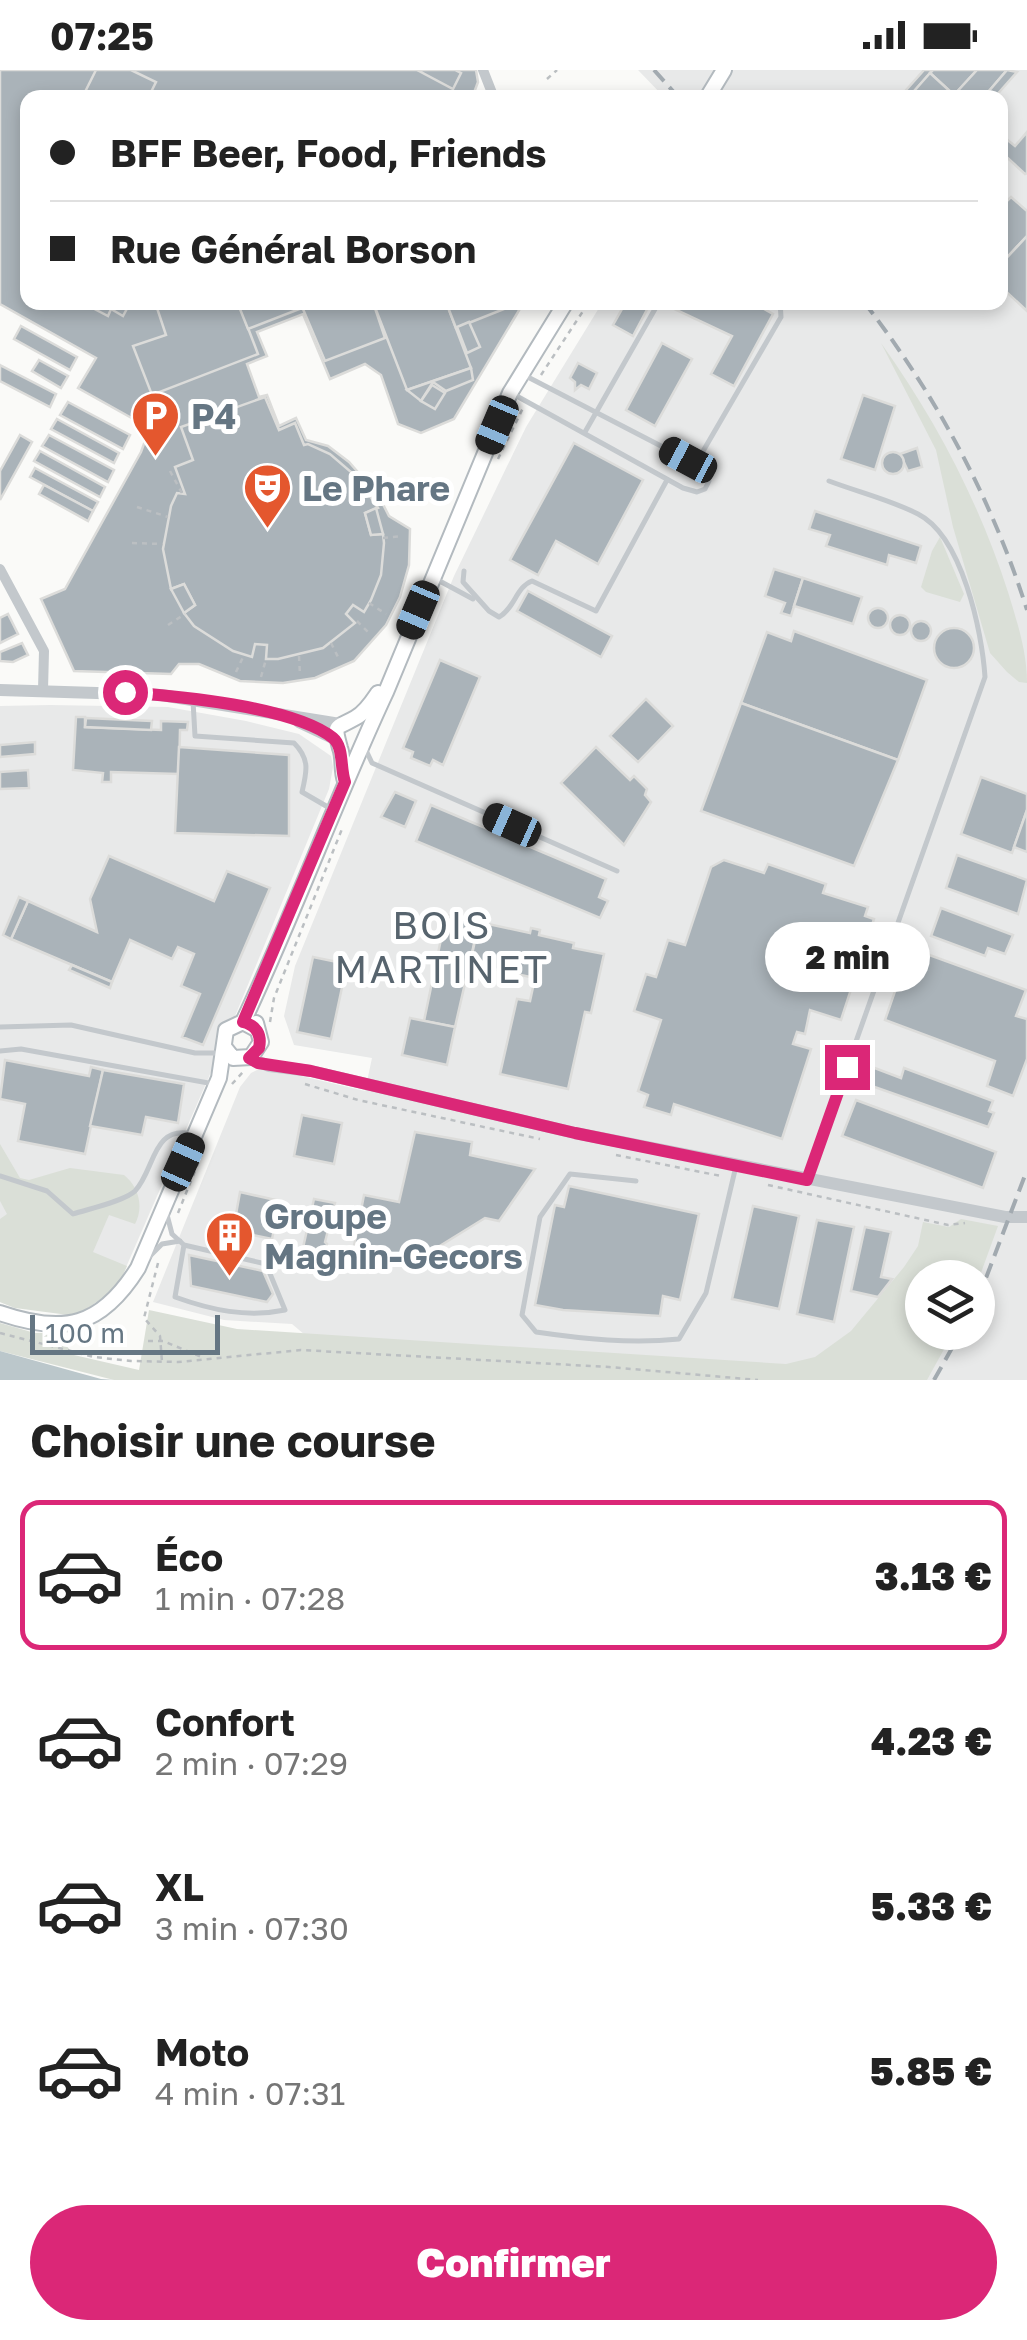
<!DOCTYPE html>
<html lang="fr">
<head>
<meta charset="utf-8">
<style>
	body { margin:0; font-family:"Golos Text",sans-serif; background:#f6f6f6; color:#222; height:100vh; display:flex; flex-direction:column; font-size:38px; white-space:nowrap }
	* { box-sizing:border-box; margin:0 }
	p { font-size:32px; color:#767676 }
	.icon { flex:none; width:55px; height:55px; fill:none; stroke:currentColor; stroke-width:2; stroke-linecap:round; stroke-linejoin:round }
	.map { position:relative; height:1310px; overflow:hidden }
	.drawer { display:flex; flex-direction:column; background:#fff; flex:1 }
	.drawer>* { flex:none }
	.banner { position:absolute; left:20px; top:20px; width:988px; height:220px; border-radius:20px; box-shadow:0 5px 15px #0003; display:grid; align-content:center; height:220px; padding:0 30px; background:#fff }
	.fabs { position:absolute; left:905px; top:1190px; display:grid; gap:20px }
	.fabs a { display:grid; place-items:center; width:90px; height:90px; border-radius:50%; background:#fff; box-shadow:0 5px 15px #0003; font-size:50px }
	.scale { position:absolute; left:30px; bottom:25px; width:190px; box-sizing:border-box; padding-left:10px; border:5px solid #657683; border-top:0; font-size:28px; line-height:35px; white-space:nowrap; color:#657683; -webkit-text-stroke:8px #fff; paint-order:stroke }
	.end { position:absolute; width:45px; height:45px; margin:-22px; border:12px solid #db2777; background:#fff; box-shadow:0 0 0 5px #fff }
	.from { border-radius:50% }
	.bubble { position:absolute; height:70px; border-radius:35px; background:#fff; box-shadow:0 5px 15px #0003; font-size:32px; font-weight:800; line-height:70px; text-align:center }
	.car { position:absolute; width:30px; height:60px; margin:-30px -15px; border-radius:12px; box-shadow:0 0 8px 2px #0007; background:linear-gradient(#222 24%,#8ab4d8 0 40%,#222 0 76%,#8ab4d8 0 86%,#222 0) }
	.banner b { display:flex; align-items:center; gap:35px; height:95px; font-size:38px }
	.banner b+b { border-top:2px solid #e0e0e0 }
	.banner i { width:25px; height:25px; background:#222 }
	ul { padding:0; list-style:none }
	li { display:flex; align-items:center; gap:30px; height:150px; margin:0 20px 15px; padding:0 10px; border:5px solid transparent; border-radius:20px }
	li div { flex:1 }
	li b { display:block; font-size:38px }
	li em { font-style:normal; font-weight:800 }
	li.on { border-color:#db2777 }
	li>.icon { width:90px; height:90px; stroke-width:1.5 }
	h2 { padding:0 30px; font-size:45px; line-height:120px }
	.cta { display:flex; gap:20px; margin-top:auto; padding:20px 30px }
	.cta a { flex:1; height:115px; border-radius:60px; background:#db2777; color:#fff; font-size:40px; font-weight:800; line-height:115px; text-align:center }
	.status { display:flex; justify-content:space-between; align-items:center; height:70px; padding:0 50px; background:#fff; direction:ltr }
	.status svg { height:28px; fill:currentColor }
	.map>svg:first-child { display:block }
	.built { fill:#e8e9e9; fill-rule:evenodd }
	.green { fill:#dadfd7 }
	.water { fill:#bbc7cb }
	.building { fill:#aab3b9; stroke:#dcdcda; stroke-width:2.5 }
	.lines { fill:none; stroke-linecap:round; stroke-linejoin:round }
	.secondary-casing { stroke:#b3babf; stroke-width:18 }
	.path { stroke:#bbbfc2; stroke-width:2.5; stroke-dasharray:5 5; stroke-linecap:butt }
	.service { stroke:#c3c8cc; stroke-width:5 }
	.minor { stroke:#c3c8cc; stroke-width:10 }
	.tertiary { stroke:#c3c8cc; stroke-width:12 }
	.secondary { stroke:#fff; stroke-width:14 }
	.rail { stroke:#a2aab0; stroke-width:4; stroke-dasharray:15 8; stroke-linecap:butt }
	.route { stroke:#db2777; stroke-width:12 }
	.labels { text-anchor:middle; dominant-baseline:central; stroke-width:10; stroke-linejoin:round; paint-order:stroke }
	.poi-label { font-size:35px; font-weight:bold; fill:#657683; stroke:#fff; text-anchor:start }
	.neighbourhood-label { font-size:38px; letter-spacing:2.5px; fill:#57646e; stroke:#fff }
</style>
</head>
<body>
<div class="status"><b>07:25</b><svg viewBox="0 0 49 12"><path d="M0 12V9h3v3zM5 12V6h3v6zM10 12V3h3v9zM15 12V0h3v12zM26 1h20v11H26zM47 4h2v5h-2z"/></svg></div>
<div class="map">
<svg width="1027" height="1310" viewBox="0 0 1027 1310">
	<rect width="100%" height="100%" fill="#fafaf8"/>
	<!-- built -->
	<g class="built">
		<path d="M638,0H1027V1310H773L311,1270L292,1254L224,1250L153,1232L240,1017L251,1003L263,997L365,1021L372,988L294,975L284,946L295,896L454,506L526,357L602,233L1000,232V28L664,27ZM922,1208H978V1262H922Z"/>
		<path d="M50,635L168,637L246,651L299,664L331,686L333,697L329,719L228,963L117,1218L15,1238L0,1232V636Z"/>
	</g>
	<!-- green -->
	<g class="green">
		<path d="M881,273C936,350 979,432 1008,522C1017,552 1027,581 1027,613L1019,612L1007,602L990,583L953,457L936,380Z"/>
		<path d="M940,467L964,524L960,532L926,522L921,517L932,481Z"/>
		<path d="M0,1074L20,1108L29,1110L70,1098L124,1105C139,1117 144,1137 135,1154L109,1145L93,1182L127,1196L117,1218L76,1246L15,1238L0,1232V1149L7,1144L0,1131Z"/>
		<path d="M961,1149L998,1156L978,1211V1208H922V1262L953,1263L927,1310H114L0,1281V1253L35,1263H56L74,1285L139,1300L149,1240L237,1259L786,1294L815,1287L851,1261L904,1197L918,1176L923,1152L949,1157Z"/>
	</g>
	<!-- water -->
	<path class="water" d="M0,1281L101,1309L114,1310H0Z"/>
	<!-- building -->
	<g class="building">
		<path d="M0,0H476L478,12L472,28H28V232H524L454,349L421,363L398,354L381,305L365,294L330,309L303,244L257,262L267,286L247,294L259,327L267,325L279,356L296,348L306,370L328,376L349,392L363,408L368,405L389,446L410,459L409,495L400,527L386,555L354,591L315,608L283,613L240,611L199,594H179L171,604L74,601L41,529L65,519L141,382L149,360L143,344L137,351L78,318L96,288L0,234Z"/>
		<path d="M96,0H131L156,12L148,28H82Z"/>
		<path d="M417,0H455L461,3L453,19Z"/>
		<path d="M924,0H933L908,28H899Z"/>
		<path d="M933,0H977L954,25L930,3Z"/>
		<path d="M977,0H1007L983,28H957L954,25Z"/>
		<path d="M1007,0L1017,2L994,28H983Z"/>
		<path d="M930,3L954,25L957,28H908Z"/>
		<path d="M1027,62V103L1025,104L1000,81V73L1005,68L1015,76Z"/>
		<path d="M1011,127L1027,141V166L1000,195V128L1005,133Z"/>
		<path d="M1027,166V241L1000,216V195Z"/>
		<path d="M81,232H130V233L123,246L111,239L108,246Z"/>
		<path d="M155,232H238L258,284L152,325L133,276L166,265Z"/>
		<path d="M242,232H300L302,238L248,259L238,234Z"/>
		<path d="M300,232H373L385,268L325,291Z"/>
		<path d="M373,232H446L471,298L407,320Z"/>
		<path d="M446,232H513L514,235L456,258Z"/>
		<path d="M626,232H651L633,266L613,255Z"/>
		<path d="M673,232H752L773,244L734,316L711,304L732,266L670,237Z"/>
		<path d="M469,252L480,277L467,283L457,257Z"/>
		<path d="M21,256L77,287L70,300L14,269Z"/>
		<path d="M662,273L692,289L655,356L626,340Z"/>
		<path d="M39,290L68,306L61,318L32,301Z"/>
		<path d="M578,293L597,303L589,319L581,315L575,320V312L570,308Z"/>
		<path d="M0,295L56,324L50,337L0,311Z"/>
		<path d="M471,298L473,310L446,321L433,312L421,331L407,320Z"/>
		<path d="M432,315L445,323L435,339L421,331Z"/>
		<path d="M863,325L895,336L875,400L841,389Z"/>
		<path d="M265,327L279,360L295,353L304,375L308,374L330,384L358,408L378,438L365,443L371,465L383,464L384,473L381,505L371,530L364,542L353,535L346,544L355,553L323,578L278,589H266L267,575L255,574L252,587L233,581L194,556L184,543L195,535L184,514L171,519L163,479L171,436L177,423L185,424L175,397L193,390L181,357Z"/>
		<path d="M68,332L130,365L123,379L60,345Z"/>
		<path d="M57,349L119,383L114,393L51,359Z"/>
		<path d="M20,365L32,372L0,430V401Z"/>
		<path d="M49,365L114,400L108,412L42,376Z"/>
		<path d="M574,373L643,410L598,494L556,471L538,505L510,490Z"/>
		<path d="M917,378L922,397L908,401L900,384Z"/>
		<path d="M40,381L105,417L100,427L34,391Z"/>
		<circle cx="893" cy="393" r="11"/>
		<path d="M35,398L98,432L93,441L30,407Z"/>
		<path d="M44,415L93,441L88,451L39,424Z"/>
		<path d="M376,438L383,464L371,465L365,443Z"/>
		<path d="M815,441L921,476L916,493L889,485L887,495L826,476L830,465L809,459Z"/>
		<path d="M774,499L803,508L791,546L781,543L785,533L765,526Z"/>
		<path d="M803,508L862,527L853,554L794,536Z"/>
		<path d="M184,514L195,535L184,543L171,519Z"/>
		<path d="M528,521L612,566L601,587L517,541Z"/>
		<circle cx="878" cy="548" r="10"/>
		<path d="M8,544L18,564L0,573V548Z"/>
		<circle cx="900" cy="555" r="10"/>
		<circle cx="921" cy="561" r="10"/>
		<circle cx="954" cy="578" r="20"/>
		<path d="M794,561L927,610L898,690L741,633L767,562L791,571Z"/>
		<path d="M22,573L28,585L13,592L0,591V582Z"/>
		<path d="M440,590L480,607L443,695L433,690L430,696L411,688L413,682L403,678Z"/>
		<path d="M646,629L673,656L638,692L610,666Z"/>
		<path d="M741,633L898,690L854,796L701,741Z"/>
		<path d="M76,647H85V657L161,660V651L188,652L187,660H180L179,704L111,702V712H102L103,703L73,700Z"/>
		<path d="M86,648L152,651L151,660L85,657Z"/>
		<path d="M35,672V684L0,687V675Z"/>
		<path d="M179,677L289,685V766L175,763Z"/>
		<path d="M596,677L630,710L634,706L647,719L645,725L651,732L624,775L561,713Z"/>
		<path d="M28,700L29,718L0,719V702Z"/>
		<path d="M981,707L1027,724V740L1012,783L961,764Z"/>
		<path d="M395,722L416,731L405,757L381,747Z"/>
		<path d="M431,735L606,809L599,827L608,831L600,848L416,771Z"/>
		<path d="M1027,740V782L1014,777Z"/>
		<path d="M957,785L1027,810L1018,844L946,818Z"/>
		<path d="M109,786L214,831L227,801L270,818L203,975L182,967L200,924L181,916L194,884L178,877L172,889L130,870L112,912L11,869L28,831L97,862L90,829Z"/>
		<path d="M724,790L764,803L768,794L826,814L823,823L868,837L865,846L874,849L841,950L810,940L805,964L797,962L793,974L811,979L782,1069L674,1034L671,1045L644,1037L648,1025L638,1021L661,950L634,941L646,904L656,907L668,870L685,875L711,797Z"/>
		<path d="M19,827L28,831L11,869L3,865Z"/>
		<path d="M941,838L1013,865L1005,884L988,878L985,886L931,866Z"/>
		<path d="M446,845L479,852L455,957L424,951Z"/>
		<path d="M479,852L530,863L531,858L540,860L539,865L574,873L573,878L604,884L591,943L585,942L568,1019L500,1004L517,929L530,931L535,908L470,894Z"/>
		<path d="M910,878L1026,920L1016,946L1027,949V989L1013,1026L987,1016L995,991L885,950Z"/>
		<path d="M313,887L347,894L331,969L297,962Z"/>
		<path d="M72,895L112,912L110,918L69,900Z"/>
		<path d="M410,948L455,957L447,995L402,985Z"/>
		<path d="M5,990L89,1006L91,997L103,1000L85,1084L18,1071L25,1034L0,1029Z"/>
		<path d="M872,997L901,1008L904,998L993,1031L989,1041L994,1043L988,1057L866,1014Z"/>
		<path d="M103,1000L184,1014L178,1053L146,1047L142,1065L90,1056Z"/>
		<path d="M856,1030L996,1082L983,1118L842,1066Z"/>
		<path d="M302,1045L342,1053L334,1094L294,1086Z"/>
		<path d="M415,1062L472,1072L470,1085L535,1099L499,1151L485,1148L417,1190L354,1176L364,1125L399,1132Z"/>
		<path d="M569,1116L699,1144L680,1230L663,1226L660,1246L563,1240L535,1235L555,1135L564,1137Z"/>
		<path d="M240,1122L280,1131L272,1169L233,1161Z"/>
		<path d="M314,1129L335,1133L325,1172L327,1174L323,1195L300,1191Z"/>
		<path d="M753,1136L799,1146L779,1239L732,1229Z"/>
		<path d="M817,1150L854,1157L834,1252L797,1244Z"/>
		<path d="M865,1157L891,1162L881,1207L892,1209L878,1227L851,1221Z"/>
		<path d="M189,1185L263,1201L273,1224L267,1232L191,1216Z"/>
	</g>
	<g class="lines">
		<defs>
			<g id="secondary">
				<path d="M707,28L724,0"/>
				<path d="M345,711C341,700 344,688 340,678C333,653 336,659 355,648C365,643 372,632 378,623"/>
				<path d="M243,952C294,844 336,729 386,622L510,323L566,232"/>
				<path d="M225,978L233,988L251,987L261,972L256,953"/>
				<path d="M0,1243C64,1265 101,1257 138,1198L219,1008L226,960L243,952L256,959"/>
			</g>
		</defs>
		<!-- secondary casing -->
		<use href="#secondary" class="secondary-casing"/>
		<!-- path -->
		<g class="path">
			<path d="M547,9L557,0"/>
			<path d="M541,305L589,232"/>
			<path d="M498,389L523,338"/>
			<path d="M170,401L183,425"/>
			<path d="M137,437L168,447"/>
			<path d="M383,468L402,466"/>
			<path d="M132,473L163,474"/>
			<path d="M369,533L386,544"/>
			<path d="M357,551L370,564"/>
			<path d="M168,555L185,544"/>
			<path d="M331,573L339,589"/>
			<path d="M299,586L300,605"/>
			<path d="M236,602L244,585"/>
			<path d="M261,607L266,589"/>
			<path d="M270,952L274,928L342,759"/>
			<path d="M232,1014L243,1002"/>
			<path d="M305,1014L358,1030L540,1069"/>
			<path d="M616,1085L721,1106"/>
			<path d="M768,1115L948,1155L965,1153"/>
			<path d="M178,1143L203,1081"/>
			<path d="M158,1193L144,1248L160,1266L162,1292"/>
			<path d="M0,1263L94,1287L131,1291L178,1292L301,1280L609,1297L758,1310"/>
			<path d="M148,1271H163L204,1288"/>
		</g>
		<!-- service -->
		<g class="service">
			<path d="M513,324L683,418L697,422L705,419L709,411L704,402L688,390L522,304"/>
			<path d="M585,362L659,232"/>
			<path d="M695,395L781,247L780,232"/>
			<path d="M464,501L463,512L489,541L499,547C515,538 516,517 532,511L596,541L667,410"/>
			<path d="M434,508L473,529"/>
			<path d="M193,631L195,666L294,673C310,689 307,701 302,722L333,740"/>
			<path d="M364,676L372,693L617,801"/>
			<path d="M0,957L71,955L195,983H218"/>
			<path d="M0,981L21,979L214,1014"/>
			<path d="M0,1106L47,1121L73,1144C88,1139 125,1131 135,1121C155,1100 152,1055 192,1064"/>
			<path d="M808,1107L985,607C982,561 962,466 918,444C891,430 858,422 829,411"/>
			<path d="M636,1111L570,1104L540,1147L522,1245L536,1262C584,1269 631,1274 679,1269L706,1223L736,1096"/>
			<path d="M166,1141L172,1164L184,1175L266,1194L285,1240C247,1248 211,1240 175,1227L184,1175"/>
			<path d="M147,1189L162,1174L180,1171"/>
		</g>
		<!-- minor -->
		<g class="minor">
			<path d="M483,0L494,28"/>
			<path d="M0,499L44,581L43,620"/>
		</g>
		<!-- tertiary -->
		<g class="tertiary">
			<path d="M0,620L161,625L340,654"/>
			<path d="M299,652L335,669"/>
			<path d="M249,988L269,996L311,1001L575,1063L1005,1147H1027"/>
		</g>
		<!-- secondary -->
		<use href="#secondary" class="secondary"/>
		<!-- rail -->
		<g class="rail">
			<path d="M654,0L679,28"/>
			<path d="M864,232C936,325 992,429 1027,540"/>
			<path d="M978,1229L1027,1100"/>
			<path d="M934,1310L961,1262"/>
		</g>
	</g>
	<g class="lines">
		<!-- route -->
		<path class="route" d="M125,622C176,626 293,636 333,668C344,677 340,698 345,712L243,952C256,955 262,964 259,978L249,988L258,993L311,1001L575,1063L807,1110L847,997"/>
	</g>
	<!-- icons -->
	<defs>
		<symbol id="parking-pin" viewBox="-11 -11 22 30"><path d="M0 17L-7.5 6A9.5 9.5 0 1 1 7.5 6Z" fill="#e4572e" stroke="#fff"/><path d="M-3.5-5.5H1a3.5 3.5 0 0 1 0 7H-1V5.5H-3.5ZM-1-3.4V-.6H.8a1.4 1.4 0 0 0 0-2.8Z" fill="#fff"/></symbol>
		<symbol id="theatre-pin" viewBox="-11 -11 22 30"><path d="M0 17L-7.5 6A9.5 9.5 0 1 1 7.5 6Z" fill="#e4572e" stroke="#fff"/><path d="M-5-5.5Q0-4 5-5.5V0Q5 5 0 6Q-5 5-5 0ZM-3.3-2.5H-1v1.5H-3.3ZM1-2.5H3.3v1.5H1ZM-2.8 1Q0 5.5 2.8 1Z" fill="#fff"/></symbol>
		<symbol id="building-pin" viewBox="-11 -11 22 30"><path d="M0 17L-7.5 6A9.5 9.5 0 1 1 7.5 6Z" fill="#e4572e" stroke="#fff"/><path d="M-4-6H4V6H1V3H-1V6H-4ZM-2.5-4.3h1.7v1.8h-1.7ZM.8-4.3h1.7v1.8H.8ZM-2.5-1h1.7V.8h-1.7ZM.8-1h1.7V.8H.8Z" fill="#fff"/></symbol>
	</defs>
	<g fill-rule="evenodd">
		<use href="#parking-pin" x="128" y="318" width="55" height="75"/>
		<use href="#theatre-pin" x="240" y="390" width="55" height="75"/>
		<use href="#building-pin" x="202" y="1138" width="55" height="75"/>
	</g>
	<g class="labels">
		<!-- poi labels -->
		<g class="poi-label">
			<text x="191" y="346">P4</text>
			<text x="302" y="418">Le Phare</text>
			<text x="264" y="1146">Groupe<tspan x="264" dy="40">Magnin-Gecors</tspan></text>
		</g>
		<!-- neighbourhood labels -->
		<g class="neighbourhood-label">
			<text x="442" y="854">BOIS<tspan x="442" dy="44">MARTINET</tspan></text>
		</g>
	</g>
</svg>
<div class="fabs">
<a><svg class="icon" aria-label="layers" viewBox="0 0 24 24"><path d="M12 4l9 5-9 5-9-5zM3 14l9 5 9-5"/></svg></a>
</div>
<div class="scale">100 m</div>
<i class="end from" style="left:125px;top:622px"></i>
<i class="end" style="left:847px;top:997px"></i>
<div class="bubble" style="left:765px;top:852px;width:165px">2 min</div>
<i class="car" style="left:497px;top:355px;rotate:203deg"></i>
<i class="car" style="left:688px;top:390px;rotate:298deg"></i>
<i class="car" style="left:418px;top:540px;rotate:203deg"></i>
<i class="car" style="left:512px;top:755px;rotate:294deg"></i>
<i class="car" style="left:183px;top:1092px;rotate:24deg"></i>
<div class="banner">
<b><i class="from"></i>BFF Beer, Food, Friends</b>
<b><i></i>Rue Général Borson</b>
</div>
</div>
<section class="drawer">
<h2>Choisir une course</h2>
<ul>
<li class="on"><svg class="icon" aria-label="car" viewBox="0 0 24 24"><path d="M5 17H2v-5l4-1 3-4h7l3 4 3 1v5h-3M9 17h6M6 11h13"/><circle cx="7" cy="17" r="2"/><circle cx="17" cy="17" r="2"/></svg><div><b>Éco</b><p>1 min · 07:28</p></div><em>3.13 €</em></li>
<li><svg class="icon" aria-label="car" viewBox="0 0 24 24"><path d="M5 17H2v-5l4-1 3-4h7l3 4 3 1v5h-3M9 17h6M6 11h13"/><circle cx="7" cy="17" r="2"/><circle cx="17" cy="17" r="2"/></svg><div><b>Confort</b><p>2 min · 07:29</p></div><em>4.23 €</em></li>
<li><svg class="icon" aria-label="car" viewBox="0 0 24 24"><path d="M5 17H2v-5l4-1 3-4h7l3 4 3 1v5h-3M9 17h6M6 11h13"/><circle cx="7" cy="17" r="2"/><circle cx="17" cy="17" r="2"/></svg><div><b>XL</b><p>3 min · 07:30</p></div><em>5.33 €</em></li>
<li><svg class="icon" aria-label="car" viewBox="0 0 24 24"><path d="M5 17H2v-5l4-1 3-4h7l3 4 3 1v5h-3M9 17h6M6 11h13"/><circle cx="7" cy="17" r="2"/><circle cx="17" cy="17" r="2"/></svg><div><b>Moto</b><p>4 min · 07:31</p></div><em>5.85 €</em></li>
</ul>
<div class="cta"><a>Confirmer</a></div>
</section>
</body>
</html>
